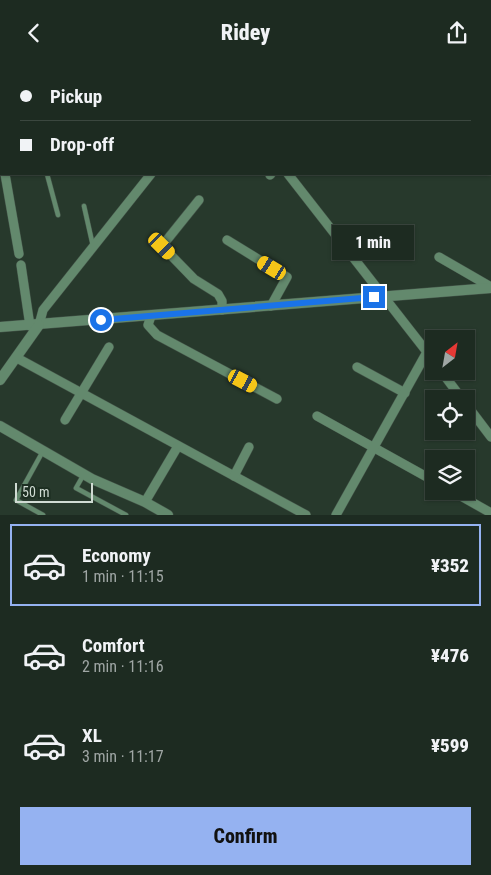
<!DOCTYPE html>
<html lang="en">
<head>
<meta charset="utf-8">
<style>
	body { margin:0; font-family:"Roboto Condensed",sans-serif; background:#2a372e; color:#f1f3f6; height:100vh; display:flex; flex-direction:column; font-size:19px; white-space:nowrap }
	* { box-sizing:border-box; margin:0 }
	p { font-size:16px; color:#a0a7a5 }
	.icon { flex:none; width:28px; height:28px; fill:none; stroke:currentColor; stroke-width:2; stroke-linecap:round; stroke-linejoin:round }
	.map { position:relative; height:450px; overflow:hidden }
	.panel { display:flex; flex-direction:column; background:#1d2b21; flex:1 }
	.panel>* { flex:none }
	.guide { position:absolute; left:0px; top:0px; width:491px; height:110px; box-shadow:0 1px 4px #0004,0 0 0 1px #3b473f; display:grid; align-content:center; height:110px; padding:0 20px; background:#1d2b21 }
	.needle { width:32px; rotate:31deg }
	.controls { position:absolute; left:425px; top:265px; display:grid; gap:10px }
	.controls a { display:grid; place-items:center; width:50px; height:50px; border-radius:0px; background:#1d2b21; box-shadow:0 1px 4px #0004,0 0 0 1px #3b473f; font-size:25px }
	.scale { position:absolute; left:15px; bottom:12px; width:78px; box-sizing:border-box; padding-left:5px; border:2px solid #d0dbd3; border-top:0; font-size:14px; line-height:18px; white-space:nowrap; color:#d0dbd3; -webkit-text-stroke:4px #1d2f22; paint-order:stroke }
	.end { position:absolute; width:22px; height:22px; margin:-11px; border:6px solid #1a73e8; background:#fff; box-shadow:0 0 0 2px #fff }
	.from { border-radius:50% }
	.bubble { position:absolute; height:35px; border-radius:0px; background:#1d2b21; box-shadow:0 1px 4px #0004,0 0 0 1px #3b473f; font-size:16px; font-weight:800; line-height:35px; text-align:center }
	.car { position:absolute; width:15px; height:30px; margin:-15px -8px; border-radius:6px; box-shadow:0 0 4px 1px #0007; background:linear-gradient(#f5c518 24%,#345 0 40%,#f5c518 0 76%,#345 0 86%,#f5c518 0) }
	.guide b { display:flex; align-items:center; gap:18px; height:48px; font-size:19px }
	.guide b+b { border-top:1px solid #3b473f }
	.guide i { width:12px; height:12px; background:#f1f3f6 }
	ul { padding:9px 0 0; list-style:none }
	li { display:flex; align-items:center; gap:15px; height:82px; margin:0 10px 8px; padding:0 10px; border:2px solid transparent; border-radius:0px }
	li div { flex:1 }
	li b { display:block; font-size:19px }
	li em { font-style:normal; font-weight:800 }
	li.on { border-color:#95b2f1 }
	li>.icon { width:45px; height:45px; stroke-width:1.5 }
	.primary-button { display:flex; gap:10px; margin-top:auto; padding:10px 20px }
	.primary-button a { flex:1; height:58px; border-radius:0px; background:#95b2f1; color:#111; font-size:20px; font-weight:800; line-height:58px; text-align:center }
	header { display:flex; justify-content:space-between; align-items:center; height:65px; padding:0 20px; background:#1d2b21; font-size:22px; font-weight:800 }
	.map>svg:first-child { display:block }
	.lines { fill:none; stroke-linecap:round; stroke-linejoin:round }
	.service-casing { stroke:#45564a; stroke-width:5.5 }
	.minor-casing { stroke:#45564a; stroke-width:10 }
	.tertiary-casing { stroke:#45564a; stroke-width:11 }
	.service { stroke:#63896d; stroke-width:4.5 }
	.minor { stroke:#63896d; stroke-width:9 }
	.tertiary { stroke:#63896d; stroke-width:10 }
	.route { stroke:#1a73e8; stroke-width:6 }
</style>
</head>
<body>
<header><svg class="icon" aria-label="back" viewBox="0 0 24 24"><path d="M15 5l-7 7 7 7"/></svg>Ridey<svg class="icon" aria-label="share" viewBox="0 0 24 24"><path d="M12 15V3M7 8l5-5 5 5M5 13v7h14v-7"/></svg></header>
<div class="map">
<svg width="491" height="450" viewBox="0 0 491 450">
	<rect width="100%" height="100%" fill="#27392c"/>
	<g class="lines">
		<defs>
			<g id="service">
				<path d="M153,0L154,1"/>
				<path d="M317,0V1"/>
				<path d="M186,1L188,0"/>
				<path d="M342,1L394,0"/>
				<path d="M0,34L1,35"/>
				<path d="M47,109L58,150"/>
				<path d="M84,141L93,181"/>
				<path d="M84,409L76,423L126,450"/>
				<path d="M43,450L16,435L43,386"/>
			</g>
			<g id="minor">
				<path d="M34,0L35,1"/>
				<path d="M90,0L91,1"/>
				<path d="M219,0L220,1"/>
				<path d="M242,1L243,0"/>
				<path d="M490,10H491"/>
				<path d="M490,35H491"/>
				<path d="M0,93H1"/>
				<path d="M5,109L19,189"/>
				<path d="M288,109L434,296"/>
				<path d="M270,110L271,109"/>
				<path d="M199,135L162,181L194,214L218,229L222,236V245"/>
				<path d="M227,175L287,212L271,241"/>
				<path d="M439,192L491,222"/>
				<path d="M21,200L30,261"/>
				<path d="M151,251L148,260L157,270L277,334"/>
				<path d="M39,260L43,245L151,109"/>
				<path d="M17,293L306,450"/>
				<path d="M357,302L405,328"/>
				<path d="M441,306L462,334"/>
				<path d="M466,339L491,372"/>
				<path d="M317,351L434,416"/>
				<path d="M65,355L109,282"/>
				<path d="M234,411L249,382"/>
				<path d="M452,426L491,448"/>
				<path d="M145,437L178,381"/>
				<path d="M336,450L427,287"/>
			</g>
			<g id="tertiary">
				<path d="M0,262L491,223"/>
				<path d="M0,315L39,260"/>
				<path d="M0,361L92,414L145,437L168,450"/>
			</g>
		</defs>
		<!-- service casing -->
		<use href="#service" class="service-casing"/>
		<!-- minor casing -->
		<use href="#minor" class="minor-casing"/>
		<!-- tertiary casing -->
		<use href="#tertiary" class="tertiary-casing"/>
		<!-- service -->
		<use href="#service" class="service"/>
		<!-- minor -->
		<use href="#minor" class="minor"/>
		<!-- tertiary -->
		<use href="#tertiary" class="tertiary"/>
	</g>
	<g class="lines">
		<!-- route -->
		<path class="route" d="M101,255L374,232"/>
	</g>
</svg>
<div class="controls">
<a><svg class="needle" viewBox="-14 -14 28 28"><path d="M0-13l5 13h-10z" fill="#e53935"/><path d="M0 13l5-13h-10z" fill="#a0a7a5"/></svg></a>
<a><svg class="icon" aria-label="locate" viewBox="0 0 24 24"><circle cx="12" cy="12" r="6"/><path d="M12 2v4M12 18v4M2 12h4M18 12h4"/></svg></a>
<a><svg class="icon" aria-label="layers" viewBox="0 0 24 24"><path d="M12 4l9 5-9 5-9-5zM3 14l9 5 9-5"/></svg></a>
</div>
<div class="scale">50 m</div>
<i class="end from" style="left:101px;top:255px"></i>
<i class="end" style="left:374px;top:232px"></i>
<div class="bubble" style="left:332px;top:160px;width:82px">1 min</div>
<i class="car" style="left:162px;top:181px;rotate:135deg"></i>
<i class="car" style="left:272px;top:203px;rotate:301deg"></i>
<i class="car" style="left:243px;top:316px;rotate:118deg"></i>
<div class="guide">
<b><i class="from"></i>Pickup</b>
<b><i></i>Drop-off</b>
</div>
</div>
<section class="panel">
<ul>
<li class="on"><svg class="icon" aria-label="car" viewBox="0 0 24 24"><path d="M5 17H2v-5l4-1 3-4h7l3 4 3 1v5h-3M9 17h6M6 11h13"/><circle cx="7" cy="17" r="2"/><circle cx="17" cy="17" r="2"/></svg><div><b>Economy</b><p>1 min · 11:15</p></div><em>¥352</em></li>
<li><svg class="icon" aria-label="car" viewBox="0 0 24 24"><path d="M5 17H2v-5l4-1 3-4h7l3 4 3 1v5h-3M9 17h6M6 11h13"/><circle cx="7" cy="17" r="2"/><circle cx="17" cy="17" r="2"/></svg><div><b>Comfort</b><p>2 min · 11:16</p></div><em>¥476</em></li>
<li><svg class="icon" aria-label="car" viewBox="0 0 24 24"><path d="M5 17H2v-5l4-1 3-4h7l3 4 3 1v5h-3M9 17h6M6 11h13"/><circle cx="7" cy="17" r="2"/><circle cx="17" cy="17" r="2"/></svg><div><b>XL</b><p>3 min · 11:17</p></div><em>¥599</em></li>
</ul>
<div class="primary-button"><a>Confirm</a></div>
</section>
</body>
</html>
